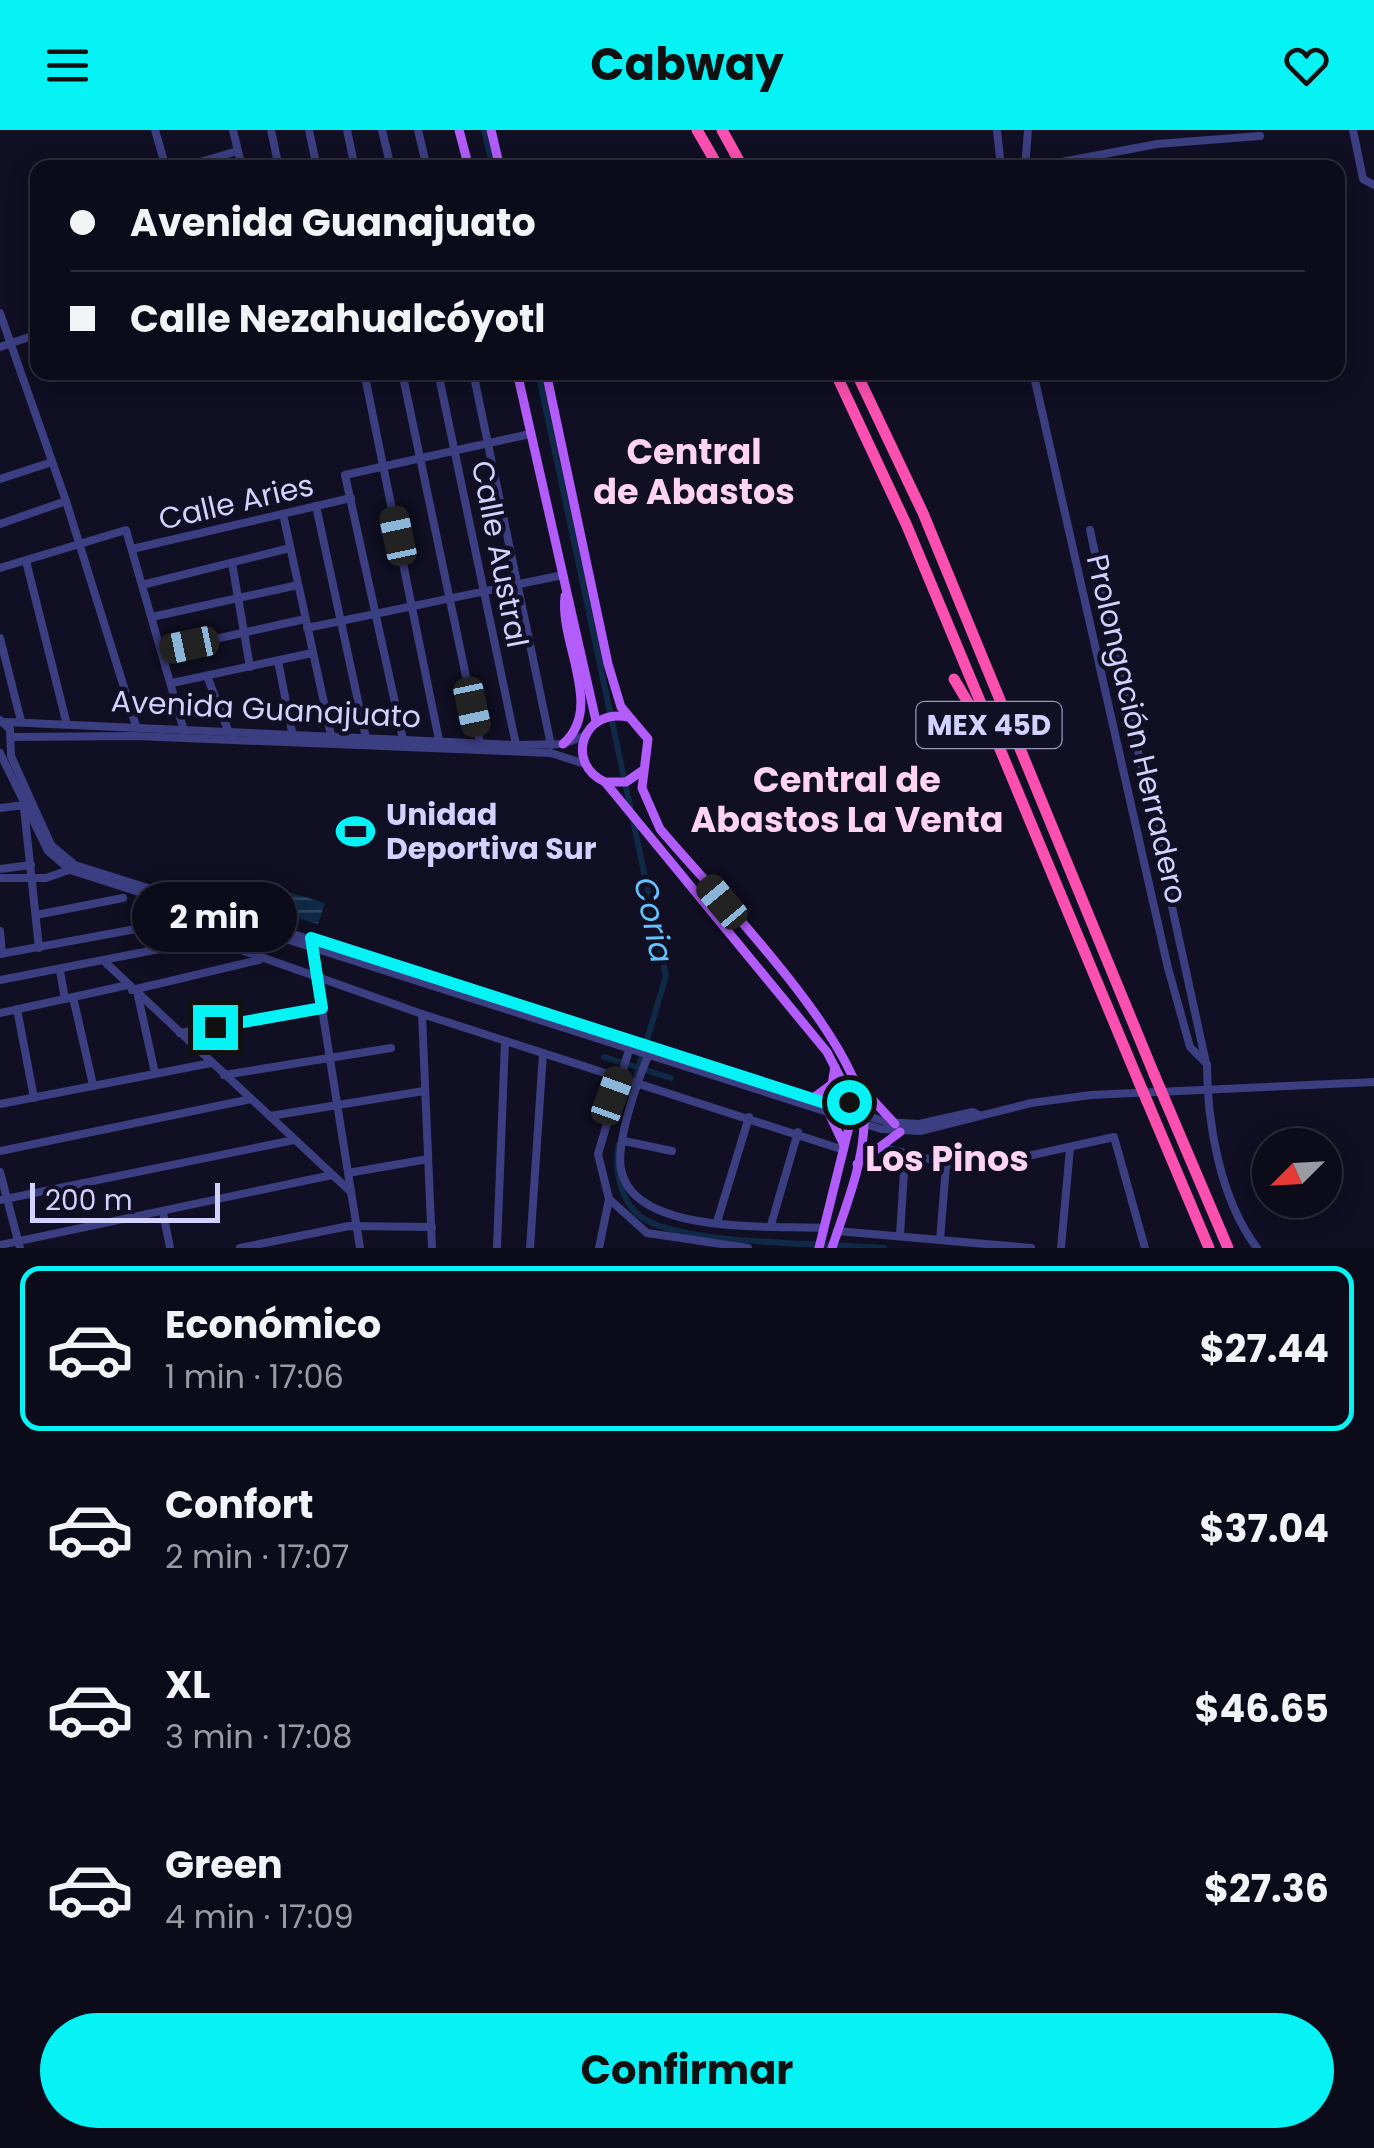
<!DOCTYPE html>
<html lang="es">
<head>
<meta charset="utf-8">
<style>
	body { margin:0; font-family:Poppins,sans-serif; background:#1a1927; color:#f1f3f6; height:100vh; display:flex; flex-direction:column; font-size:38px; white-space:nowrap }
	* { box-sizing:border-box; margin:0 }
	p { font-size:32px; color:#9a9ba2 }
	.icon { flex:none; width:55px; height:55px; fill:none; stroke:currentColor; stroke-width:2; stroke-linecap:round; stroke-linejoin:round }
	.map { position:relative; height:1118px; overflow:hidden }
	.side { display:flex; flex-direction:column; background:#0c0b1a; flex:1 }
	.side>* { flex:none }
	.guide { position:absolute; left:30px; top:30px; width:1315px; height:220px; border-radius:20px; box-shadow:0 5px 25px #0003,0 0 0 2px #2c2b39; display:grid; align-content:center; height:220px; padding:0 40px; background:#0c0b1a }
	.needle { width:65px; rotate:246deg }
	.buttons { position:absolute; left:1252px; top:998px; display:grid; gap:20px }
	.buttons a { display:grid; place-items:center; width:90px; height:90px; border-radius:50%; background:#0c0b1a; box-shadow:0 5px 25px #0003,0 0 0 2px #2c2b39; font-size:50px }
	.scale { position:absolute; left:30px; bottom:25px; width:190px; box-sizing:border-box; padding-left:10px; border:5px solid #d3d2fe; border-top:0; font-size:28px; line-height:35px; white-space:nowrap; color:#d3d2fe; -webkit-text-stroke:8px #100f23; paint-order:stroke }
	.end { position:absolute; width:45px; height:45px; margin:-22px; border:12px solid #06f3f6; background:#111; box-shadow:0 0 0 5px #111 }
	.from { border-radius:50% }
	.bubble { position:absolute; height:70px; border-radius:35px; background:#0c0b1a; box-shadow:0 5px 25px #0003,0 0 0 2px #2c2b39; font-size:32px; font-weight:700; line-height:70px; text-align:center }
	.car { position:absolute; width:30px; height:60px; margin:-30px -15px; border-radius:12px; box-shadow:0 0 8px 2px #0007; background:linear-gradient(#222 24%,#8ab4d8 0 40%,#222 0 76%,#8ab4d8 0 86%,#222 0) }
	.guide b { display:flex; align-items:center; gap:35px; height:95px; font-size:38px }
	.guide b+b { border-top:2px solid #2c2b39 }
	.guide i { width:25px; height:25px; background:#f1f3f6 }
	ul { padding:18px 0 0; list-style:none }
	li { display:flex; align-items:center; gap:30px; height:165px; margin:0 20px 15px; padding:0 20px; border:5px solid transparent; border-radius:20px }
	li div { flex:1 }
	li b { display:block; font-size:38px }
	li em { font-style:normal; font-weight:700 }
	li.on { border-color:#06f3f6 }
	li>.icon { width:90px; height:90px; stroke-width:1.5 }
	.button { display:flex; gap:20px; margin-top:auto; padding:20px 40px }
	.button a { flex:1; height:115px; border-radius:60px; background:#06f3f6; color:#111; font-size:40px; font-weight:700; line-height:115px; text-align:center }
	header { display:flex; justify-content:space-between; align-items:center; height:130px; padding:0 40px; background:#06f3f6; color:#111; font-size:45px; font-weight:700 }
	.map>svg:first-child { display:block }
	.water { fill:url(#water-rules) }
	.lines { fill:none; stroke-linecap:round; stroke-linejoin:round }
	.canal { stroke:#0f2947; stroke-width:6 }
	.minor { stroke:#3b3e81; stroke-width:8 }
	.major { stroke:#b25cfb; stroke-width:9 }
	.highway { stroke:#fb50b0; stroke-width:11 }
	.highway-bridge { stroke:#fb50b0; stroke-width:11 }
	.route { stroke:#06f3f6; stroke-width:12 }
	.labels { text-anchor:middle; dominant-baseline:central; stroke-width:9; stroke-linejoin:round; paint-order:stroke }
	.shield { fill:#100f23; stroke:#9898bc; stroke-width:2.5 }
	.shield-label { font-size:28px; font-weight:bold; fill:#d3d2fe }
	.street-label { font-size:30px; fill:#d3d2fe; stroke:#100f23 }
	.poi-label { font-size:30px; font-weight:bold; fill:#d3d2fe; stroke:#100f23; text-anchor:start }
	.water-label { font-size:32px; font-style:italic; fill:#63c2fb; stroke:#100f23 }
	.quarter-label { font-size:35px; font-weight:bold; fill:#fed4f2; stroke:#100f23 }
</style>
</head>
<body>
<header><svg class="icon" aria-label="menu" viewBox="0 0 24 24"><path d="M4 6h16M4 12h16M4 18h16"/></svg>Cabway<svg class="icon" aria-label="heart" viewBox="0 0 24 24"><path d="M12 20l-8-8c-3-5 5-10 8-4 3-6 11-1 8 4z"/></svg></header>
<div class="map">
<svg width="1374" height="1118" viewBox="0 0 1374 1118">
	<defs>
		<pattern id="water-rules" width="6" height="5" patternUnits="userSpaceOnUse" patternTransform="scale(2.5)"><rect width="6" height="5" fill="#0f2947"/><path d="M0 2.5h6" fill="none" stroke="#314763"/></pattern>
	</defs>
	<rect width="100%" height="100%" fill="#100f23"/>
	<!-- water -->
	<path class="water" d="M262,754L325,773L318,794L255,776Z"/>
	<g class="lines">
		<!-- canal -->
		<g class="canal">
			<path d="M484,0L493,38"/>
			<path d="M538,242L666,846L634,953"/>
			<path d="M604,927L671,948"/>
			<path d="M619,1014C613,1042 622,1081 652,1093C703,1115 824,1113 884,1118"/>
		</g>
		<!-- minor -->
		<g class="minor">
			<path d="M155,0L166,38"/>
			<path d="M233,0L242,38"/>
			<path d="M271,0L279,38"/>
			<path d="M309,0L317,38"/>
			<path d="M347,0L355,38"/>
			<path d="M382,0L391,38"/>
			<path d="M418,0L427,38"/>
			<path d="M997,0L1001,38"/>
			<path d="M1353,0L1363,49L1374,55"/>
			<path d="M179,38L238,21"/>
			<path d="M1025,38L1028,0"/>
			<path d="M1030,38L1157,14L1260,6"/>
			<path d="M0,183L66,371L136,596"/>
			<path d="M0,217L38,204"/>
			<path d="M364,242L440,615"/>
			<path d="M402,242L480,613"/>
			<path d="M438,242L516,615"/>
			<path d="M473,242L551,615"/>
			<path d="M1033,242L1168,838L1190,917L1207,934C1207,993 1220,1069 1257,1118"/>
			<path d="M0,349L52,332"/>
			<path d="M316,376L366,608"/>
			<path d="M283,384L331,605"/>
			<path d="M0,394L66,371"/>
			<path d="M1090,400L1206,933"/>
			<path d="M132,419L351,368"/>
			<path d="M26,431L66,591"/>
			<path d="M232,433L250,537"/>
			<path d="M0,438L126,400L184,601"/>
			<path d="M142,455L290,418"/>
			<path d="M152,487L298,455"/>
			<path d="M307,498L563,445"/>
			<path d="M0,508L21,591"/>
			<path d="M162,521L305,489"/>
			<path d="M278,531L292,602"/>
			<path d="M207,546L228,600"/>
			<path d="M172,553L312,523"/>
			<path d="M0,590L10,599L11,626L51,715L75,735L887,992L919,994L973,982L979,985"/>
			<path d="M5,592L516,615L563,614L584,606"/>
			<path d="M11,607L136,606L551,623L585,634"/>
			<path d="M403,609L345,345L530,304"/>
			<path d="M0,623L48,721L70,740L881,999L920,1001L1031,973L1091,965L1374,952"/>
			<path d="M0,678L24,675"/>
			<path d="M24,678L39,818"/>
			<path d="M0,739L31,735"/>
			<path d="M0,748H46L69,740"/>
			<path d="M183,776L193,808"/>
			<path d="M36,785L123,768"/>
			<path d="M0,801L2,824"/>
			<path d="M193,808L227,815L422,884L844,1020"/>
			<path d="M312,816L360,1118"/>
			<path d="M0,824L163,794L177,774"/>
			<path d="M106,833L351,1062"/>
			<path d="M60,841L65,869"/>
			<path d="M0,850L180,815L193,808L206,783"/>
			<path d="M132,860L259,830"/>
			<path d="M138,866L155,943"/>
			<path d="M73,867L93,955"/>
			<path d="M17,879L34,968"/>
			<path d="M0,883L128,855"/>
			<path d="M422,884L432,1118"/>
			<path d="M180,903L322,878"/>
			<path d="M648,926C637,952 616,1012 621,1039C633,1106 772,1095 823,1098"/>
			<path d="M224,945L391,918"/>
			<path d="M0,974L211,933"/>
			<path d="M270,986L424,961"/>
			<path d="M624,1011L672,1021"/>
			<path d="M880,1017L969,1039L1114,1007L1145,1118"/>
			<path d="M0,1021L251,969"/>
			<path d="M0,1042L20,1118"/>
			<path d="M348,1043L428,1029"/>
			<path d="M609,1069L647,1103L748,1118"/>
			<path d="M0,1070L294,1010"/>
			<path d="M163,1082L170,1118"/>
			<path d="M717,1092L749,987"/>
			<path d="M771,1095L798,1002"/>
			<path d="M837,1101L1031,1118"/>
			<path d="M900,1105L905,1026"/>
			<path d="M940,1110L946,1036"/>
			<path d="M0,1115L332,1045"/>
			<path d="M240,1118L349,1096L432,1097"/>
			<path d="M497,1118L505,911"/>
			<path d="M530,1118L543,923"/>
			<path d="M599,1118L609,1069L598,1024L629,920"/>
			<path d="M1061,1118L1070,1018"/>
		</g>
		<!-- major -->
		<g class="major">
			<path d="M459,0L469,38"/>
			<path d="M491,0L500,38"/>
			<path d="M517,242L596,591"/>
			<path d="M546,242L608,534L621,577L648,609L642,658L660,699C712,761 865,915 864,991C864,1033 845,1078 832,1118"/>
			<path d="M628,587C583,578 564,633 605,652L827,922L844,955L851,989L819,1118"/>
			<path d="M563,614C605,578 559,513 565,466"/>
			<path d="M605,652H626L642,641"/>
			<path d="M860,956L895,994"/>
			<path d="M813,968L832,954L835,937"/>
			<path d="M828,981L844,1015"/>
			<path d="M857,1034L900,1002"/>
		</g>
		<!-- highway -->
		<g class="highway">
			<path d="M697,0L719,38"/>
			<path d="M722,0L743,38"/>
			<path d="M835,242L907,396L1138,950"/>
			<path d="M856,242L923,383L1154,944"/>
			<path d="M954,549L985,601"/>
			<path d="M1165,970L1228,1118"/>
			<path d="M1147,971L1209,1118"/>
		</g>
		<!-- highway-bridge -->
		<g class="highway-bridge">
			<path d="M1154,944L1165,970"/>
			<path d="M1138,950L1147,971"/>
		</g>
	</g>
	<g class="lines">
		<!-- route -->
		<path class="route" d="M215,897L322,878L311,808L850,981L849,972"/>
	</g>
	<!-- icons -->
	<defs>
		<symbol id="stadium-bare" viewBox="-9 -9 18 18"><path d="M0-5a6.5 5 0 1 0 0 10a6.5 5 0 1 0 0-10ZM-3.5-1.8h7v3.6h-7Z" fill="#06f3f6" stroke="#100f23" stroke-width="2.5" paint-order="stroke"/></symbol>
	</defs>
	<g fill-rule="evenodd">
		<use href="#stadium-bare" x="328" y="674" width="55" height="55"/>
	</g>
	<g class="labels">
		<!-- shield labels -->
		<rect class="shield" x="916.5" y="572" width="145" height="46" rx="8"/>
		<g class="shield-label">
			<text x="989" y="595">MEX 45D</text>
		</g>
		<!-- street labels -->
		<g class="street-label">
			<text transform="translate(236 372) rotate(-13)">Calle Aries</text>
			<text transform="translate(500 424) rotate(79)">Calle Austral</text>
			<text transform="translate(266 579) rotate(3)">Avenida Guanajuato</text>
			<text transform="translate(1137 599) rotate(77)">Prolongación Herradero</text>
		</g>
		<!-- poi labels -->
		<g class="poi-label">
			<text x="386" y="684">Unidad<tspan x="386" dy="34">Deportiva Sur</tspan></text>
		</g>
		<!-- water labels -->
		<g class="water-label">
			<text transform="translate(654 790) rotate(78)">Coria</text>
		</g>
		<!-- quarter labels -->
		<g class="quarter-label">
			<text x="694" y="321">Central<tspan x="694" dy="40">de Abastos</tspan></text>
			<text x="847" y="649">Central de<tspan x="847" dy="40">Abastos La Venta</tspan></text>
			<text x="947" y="1028">Los Pinos</text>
		</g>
	</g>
</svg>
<div class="buttons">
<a><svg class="needle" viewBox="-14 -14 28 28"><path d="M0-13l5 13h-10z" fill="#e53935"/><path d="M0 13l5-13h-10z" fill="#9a9ba2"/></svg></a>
</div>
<div class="scale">200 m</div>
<i class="end from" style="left:849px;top:972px"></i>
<i class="end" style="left:215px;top:897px"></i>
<div class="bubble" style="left:132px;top:752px;width:165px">2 min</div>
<i class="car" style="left:398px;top:406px;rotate:348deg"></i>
<i class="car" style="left:189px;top:515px;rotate:258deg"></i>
<i class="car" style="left:472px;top:577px;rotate:168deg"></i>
<i class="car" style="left:722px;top:772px;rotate:320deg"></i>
<i class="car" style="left:612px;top:966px;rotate:20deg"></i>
<div class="guide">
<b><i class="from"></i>Avenida Guanajuato</b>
<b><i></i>Calle Nezahualcóyotl</b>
</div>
</div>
<section class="side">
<ul>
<li class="on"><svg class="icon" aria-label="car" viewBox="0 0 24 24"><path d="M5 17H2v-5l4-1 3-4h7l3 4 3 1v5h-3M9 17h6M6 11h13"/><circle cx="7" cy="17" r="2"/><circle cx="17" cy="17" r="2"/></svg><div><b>Económico</b><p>1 min · 17:06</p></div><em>$27.44</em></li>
<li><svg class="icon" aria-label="car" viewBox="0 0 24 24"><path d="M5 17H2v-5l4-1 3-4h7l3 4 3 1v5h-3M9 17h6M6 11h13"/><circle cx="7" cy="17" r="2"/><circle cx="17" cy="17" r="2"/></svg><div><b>Confort</b><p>2 min · 17:07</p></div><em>$37.04</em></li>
<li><svg class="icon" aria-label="car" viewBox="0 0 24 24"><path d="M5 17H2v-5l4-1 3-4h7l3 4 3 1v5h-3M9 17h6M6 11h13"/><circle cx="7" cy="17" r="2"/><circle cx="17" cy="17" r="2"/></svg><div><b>XL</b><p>3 min · 17:08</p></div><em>$46.65</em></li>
<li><svg class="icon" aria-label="car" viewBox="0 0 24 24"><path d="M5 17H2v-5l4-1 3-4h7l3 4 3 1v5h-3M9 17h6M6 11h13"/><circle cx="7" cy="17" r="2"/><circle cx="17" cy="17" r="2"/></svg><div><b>Green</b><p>4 min · 17:09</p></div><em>$27.36</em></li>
</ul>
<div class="button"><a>Confirmar</a></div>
</section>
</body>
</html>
